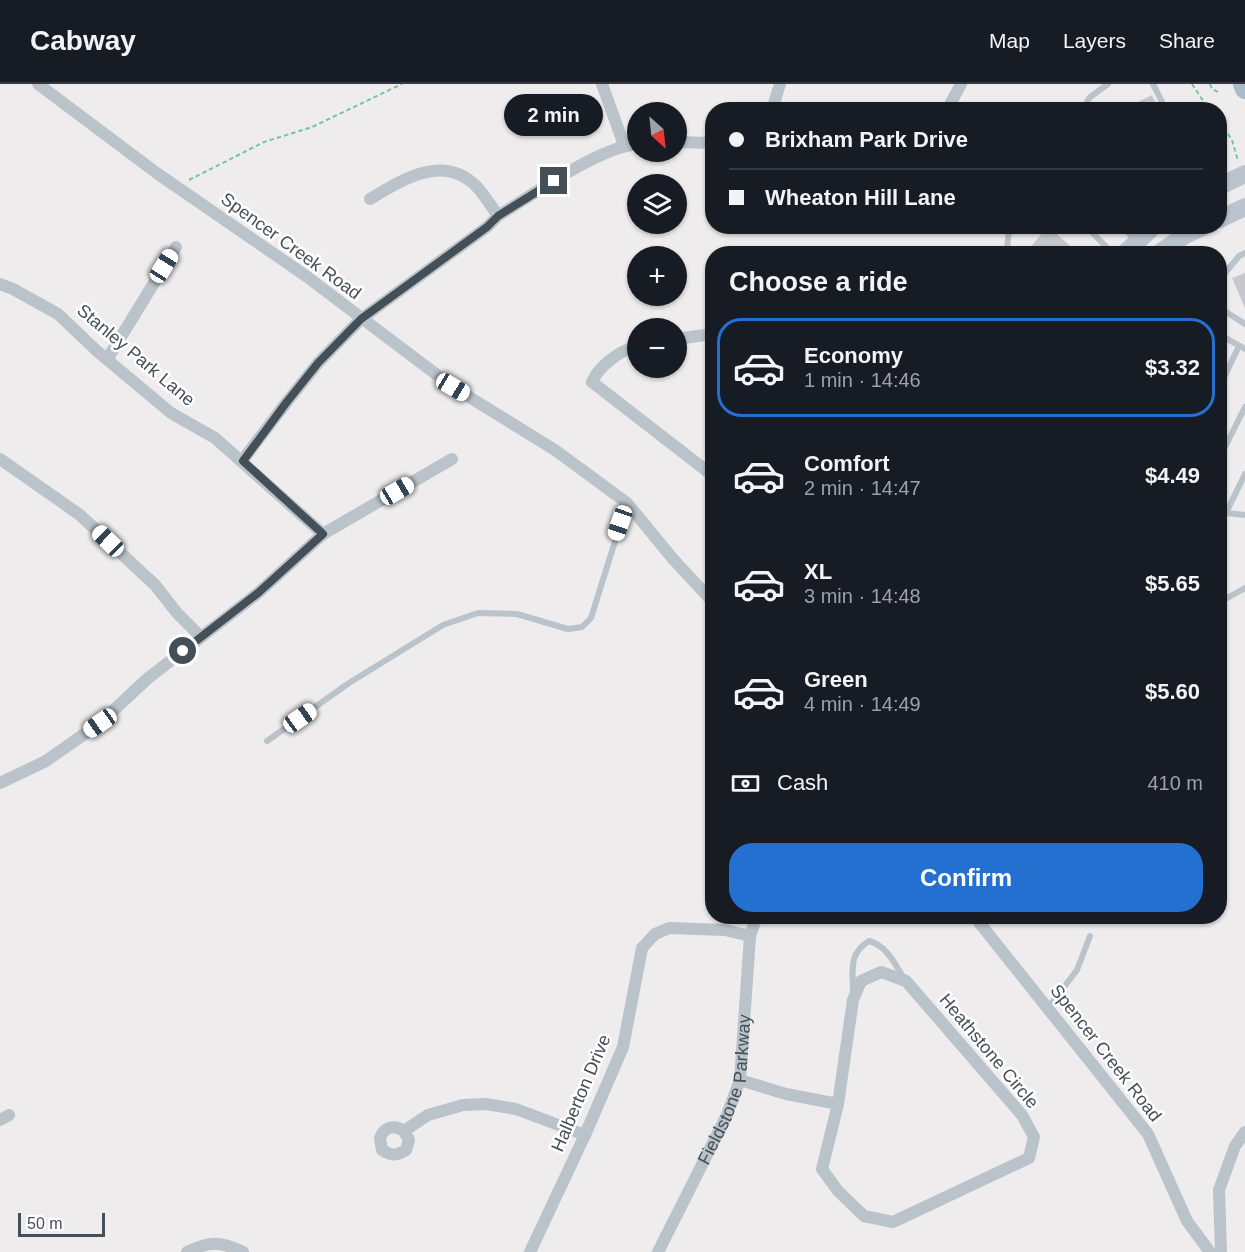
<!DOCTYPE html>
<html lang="en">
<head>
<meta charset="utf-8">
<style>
	body { margin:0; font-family:Arial,sans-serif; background:#242831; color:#f1f3f6; height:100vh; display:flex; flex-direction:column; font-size:22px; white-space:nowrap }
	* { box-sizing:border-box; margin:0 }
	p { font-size:20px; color:#9ea1a6 }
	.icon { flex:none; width:33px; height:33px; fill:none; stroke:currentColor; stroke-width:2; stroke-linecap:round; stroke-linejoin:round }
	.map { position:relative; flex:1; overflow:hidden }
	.drawer { position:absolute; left:705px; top:162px; width:522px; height:678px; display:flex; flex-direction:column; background:#171b24; border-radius:24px; box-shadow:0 2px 4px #0004 }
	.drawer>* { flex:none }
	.hud { position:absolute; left:705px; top:18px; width:522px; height:132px; border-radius:24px; box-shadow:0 2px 4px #0004; display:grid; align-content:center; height:132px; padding:0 24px; background:#171b24 }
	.needle { width:39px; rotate:153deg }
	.controls { position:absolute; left:627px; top:18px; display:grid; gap:12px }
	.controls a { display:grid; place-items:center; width:60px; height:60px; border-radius:50%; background:#171b24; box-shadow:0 2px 4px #0004; font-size:30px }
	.scale { position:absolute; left:18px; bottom:15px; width:87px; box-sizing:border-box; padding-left:6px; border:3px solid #454f58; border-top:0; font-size:16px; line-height:21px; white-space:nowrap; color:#454f58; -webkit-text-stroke:4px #fff; paint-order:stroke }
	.end { position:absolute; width:27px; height:27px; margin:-14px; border:8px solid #454f58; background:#fff; box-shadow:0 0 0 3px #fff }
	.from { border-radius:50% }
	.bubble { position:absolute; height:42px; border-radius:21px; background:#171b24; box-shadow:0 2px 4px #0004; font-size:20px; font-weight:800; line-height:42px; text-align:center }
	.car { position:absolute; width:18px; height:36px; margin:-18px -9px; border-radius:8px; box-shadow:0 0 4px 2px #0007; background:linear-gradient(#fff 24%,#345 0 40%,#fff 0 76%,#345 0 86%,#fff 0) }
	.hud b { display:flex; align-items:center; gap:21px; height:57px; font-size:22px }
	.hud b+b { border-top:2px solid #363941 }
	.hud i { width:15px; height:15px; background:#f1f3f6 }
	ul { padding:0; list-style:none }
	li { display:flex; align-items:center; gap:18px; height:99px; margin:0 12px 9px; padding:0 12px; border:3px solid transparent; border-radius:24px }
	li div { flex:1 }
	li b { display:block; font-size:22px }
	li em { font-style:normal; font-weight:800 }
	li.active { border-color:#2370d1 }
	li>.icon { width:54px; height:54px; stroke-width:1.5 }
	h2 { padding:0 24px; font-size:27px; line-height:72px }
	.pay { display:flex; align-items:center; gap:15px; height:66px; padding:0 24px; font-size:22px }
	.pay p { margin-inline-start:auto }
	.button { display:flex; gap:12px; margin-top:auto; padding:12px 24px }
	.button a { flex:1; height:69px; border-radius:24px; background:#2370d1; color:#fff; font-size:24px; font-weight:800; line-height:69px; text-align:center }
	header { display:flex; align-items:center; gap:36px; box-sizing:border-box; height:84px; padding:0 30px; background:#171b24; border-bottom:2px solid #363941 }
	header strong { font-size:28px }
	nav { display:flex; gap:33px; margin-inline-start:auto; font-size:21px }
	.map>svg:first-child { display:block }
	.building { fill:#c6c8ce }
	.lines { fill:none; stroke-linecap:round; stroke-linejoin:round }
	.path { stroke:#75c69e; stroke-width:2; stroke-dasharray:4.5 3; stroke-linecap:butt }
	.lane { stroke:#bac3ca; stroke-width:6 }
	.street { stroke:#bac3ca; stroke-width:12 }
	.secondary { stroke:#bac4cf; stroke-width:18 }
	.primary { stroke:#acbbca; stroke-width:20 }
	.route { stroke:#454f58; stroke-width:8 }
	.labels { text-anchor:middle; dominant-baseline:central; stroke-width:5; stroke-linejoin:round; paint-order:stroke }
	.street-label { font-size:18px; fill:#454f58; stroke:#fff }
</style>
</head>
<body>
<header>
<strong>Cabway</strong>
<nav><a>Map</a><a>Layers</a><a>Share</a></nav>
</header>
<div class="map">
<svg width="1245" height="1168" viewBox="0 0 1245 1168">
	<rect width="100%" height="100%" fill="#eeecec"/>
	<!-- building -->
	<g class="building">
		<path d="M1152,11L1159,26H1121Z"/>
		<path d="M1048,142L1079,170H1025Z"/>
		<path d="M1245,189V224L1232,194Z"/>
	</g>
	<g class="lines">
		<!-- path -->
		<g class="path">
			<path d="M1192,0L1209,26"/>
			<path d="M1210,0L1212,5L1218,8"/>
			<path d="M1220,37L1232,56L1238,77"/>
			<path d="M189,96L264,58L312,43L402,0"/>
		</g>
		<!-- lane -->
		<g class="lane">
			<path d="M1153,0L1166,26"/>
			<path d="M1082,26L1090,13L1108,0"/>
			<path d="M1086,142L1113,170"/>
			<path d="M1125,142L1133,156"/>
			<path d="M1011,170L1007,166L1009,145L1011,142"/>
			<path d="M1220,195L1239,172L1245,169"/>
			<path d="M1220,224L1245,240"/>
			<path d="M1220,251L1245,265"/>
			<path d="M1220,302L1239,262"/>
			<path d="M1220,373L1245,323"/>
			<path d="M1220,424L1226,429L1245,431"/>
			<path d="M1226,429L1245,390"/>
			<path d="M1220,518L1245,504"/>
			<path d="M267,657L349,599L443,541L478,529L517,530L568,545L582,543L591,534L627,419"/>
			<path d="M853,908C853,886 848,870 869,857C887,862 894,879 904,894"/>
			<path d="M1048,924L1077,886L1090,852"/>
		</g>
		<!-- street -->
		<g class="street">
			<path d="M38,0L158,90L306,192L453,303L555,366L627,419L673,475L712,517"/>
			<path d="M602,0L624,61"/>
			<path d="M772,26L780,0"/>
			<path d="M947,26L961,0"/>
			<path d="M676,58L712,59"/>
			<path d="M370,115C402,96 443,69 476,102C484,110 491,122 498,132"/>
			<path d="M0,200L13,205L58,230L98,268L171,329L215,354L323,450"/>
			<path d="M676,255L712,250"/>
			<path d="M638,262C620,266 599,282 592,298L712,391"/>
			<path d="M108,274L176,163"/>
			<path d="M0,375L80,431L155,501L177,529L201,553"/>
			<path d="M242,377L286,319L318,279L361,235L487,143L498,132C532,111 599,63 638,60"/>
			<path d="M0,699L46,677L100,639L147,595L258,509L323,450L452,375"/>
			<path d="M974,832L1148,1050L1187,1137L1210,1168"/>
			<path d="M881,888L906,897L1022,1031L1034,1053L1029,1074L893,1138L864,1132L838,1107L822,1085L838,1020L853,916L861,897Z"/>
			<path d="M740,996L786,1010L838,1020"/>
			<path d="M0,1036L9,1031"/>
			<path d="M404,1047C394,1040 384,1043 380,1054L382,1066C392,1072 396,1072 406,1066L409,1056L404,1047L428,1031L463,1021L486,1020L516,1025L585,1051"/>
			<path d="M187,1168C210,1157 220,1157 243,1168"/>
			<path d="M530,1168L585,1051L623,963L642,864L655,850L669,844L725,846L750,852"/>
			<path id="s1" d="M658,1168L726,1033L740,996L750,852L757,832"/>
			<path d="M1221,1168L1219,1106L1235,1062L1245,1048"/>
		</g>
		<!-- secondary -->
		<g class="secondary">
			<path d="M1220,102L1245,90"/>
			<path d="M1220,135L1245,123"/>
			<path d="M1124,170L1154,142"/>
			<path d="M1158,170L1185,151L1204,142"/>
		</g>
		<!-- primary -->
		<path class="primary" d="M1243,0L1245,5"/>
	</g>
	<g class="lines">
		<!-- route -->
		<path class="route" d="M183,567L258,509L323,450L243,377L286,319L318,279L361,235L487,143L498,132L554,97"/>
	</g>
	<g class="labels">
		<!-- street labels -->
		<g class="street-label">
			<text transform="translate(291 162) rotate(36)">Spencer Creek Road</text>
			<text transform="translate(136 271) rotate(40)">Stanley Park Lane</text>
			<text transform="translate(989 967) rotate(50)">Heathstone Circle</text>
			<text transform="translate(1106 969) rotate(52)">Spencer Creek Road</text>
			<text stroke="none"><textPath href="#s1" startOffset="178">Fieldstone Parkway</textPath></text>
			<text transform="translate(581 1009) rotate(-67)">Halberton Drive</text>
		</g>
	</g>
</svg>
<div class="controls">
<a><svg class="needle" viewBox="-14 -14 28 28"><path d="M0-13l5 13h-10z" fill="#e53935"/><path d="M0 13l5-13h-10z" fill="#9ea1a6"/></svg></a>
<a><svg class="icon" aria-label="layers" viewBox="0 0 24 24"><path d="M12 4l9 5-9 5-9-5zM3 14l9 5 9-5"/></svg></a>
<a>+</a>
<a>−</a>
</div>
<div class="scale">50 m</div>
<i class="end from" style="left:183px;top:567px"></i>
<i class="end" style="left:554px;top:97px"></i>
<div class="bubble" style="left:504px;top:10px;width:99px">2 min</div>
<i class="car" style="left:164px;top:182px;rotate:32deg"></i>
<i class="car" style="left:453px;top:303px;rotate:121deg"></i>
<i class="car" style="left:397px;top:407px;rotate:60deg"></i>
<i class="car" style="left:620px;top:439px;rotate:199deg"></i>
<i class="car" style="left:108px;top:457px;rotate:314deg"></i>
<i class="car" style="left:300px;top:634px;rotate:55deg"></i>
<i class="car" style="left:100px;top:639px;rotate:235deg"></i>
<div class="hud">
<b><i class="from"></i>Brixham Park Drive</b>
<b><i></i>Wheaton Hill Lane</b>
</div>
<section class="drawer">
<h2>Choose a ride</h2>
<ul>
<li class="active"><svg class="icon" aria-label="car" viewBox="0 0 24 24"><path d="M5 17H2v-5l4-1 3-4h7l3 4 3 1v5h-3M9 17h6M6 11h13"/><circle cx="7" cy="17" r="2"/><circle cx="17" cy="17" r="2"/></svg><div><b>Economy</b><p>1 min · 14:46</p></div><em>$3.32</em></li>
<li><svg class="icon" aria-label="car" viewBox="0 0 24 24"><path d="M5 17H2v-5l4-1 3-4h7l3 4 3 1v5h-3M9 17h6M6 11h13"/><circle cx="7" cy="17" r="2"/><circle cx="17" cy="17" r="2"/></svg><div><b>Comfort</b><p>2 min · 14:47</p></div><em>$4.49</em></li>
<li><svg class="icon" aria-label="car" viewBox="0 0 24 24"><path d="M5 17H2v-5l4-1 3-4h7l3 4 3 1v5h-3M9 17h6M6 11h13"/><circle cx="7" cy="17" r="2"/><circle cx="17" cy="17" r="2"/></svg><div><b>XL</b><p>3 min · 14:48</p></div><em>$5.65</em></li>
<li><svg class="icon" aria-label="car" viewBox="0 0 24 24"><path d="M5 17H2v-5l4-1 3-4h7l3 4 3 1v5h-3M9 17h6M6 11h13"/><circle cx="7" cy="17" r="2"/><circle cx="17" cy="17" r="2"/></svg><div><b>Green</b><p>4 min · 14:49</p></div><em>$5.60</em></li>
</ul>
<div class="pay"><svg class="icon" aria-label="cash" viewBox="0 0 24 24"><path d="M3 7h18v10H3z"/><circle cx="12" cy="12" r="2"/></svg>Cash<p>410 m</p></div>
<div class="button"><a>Confirm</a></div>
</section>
</div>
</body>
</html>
